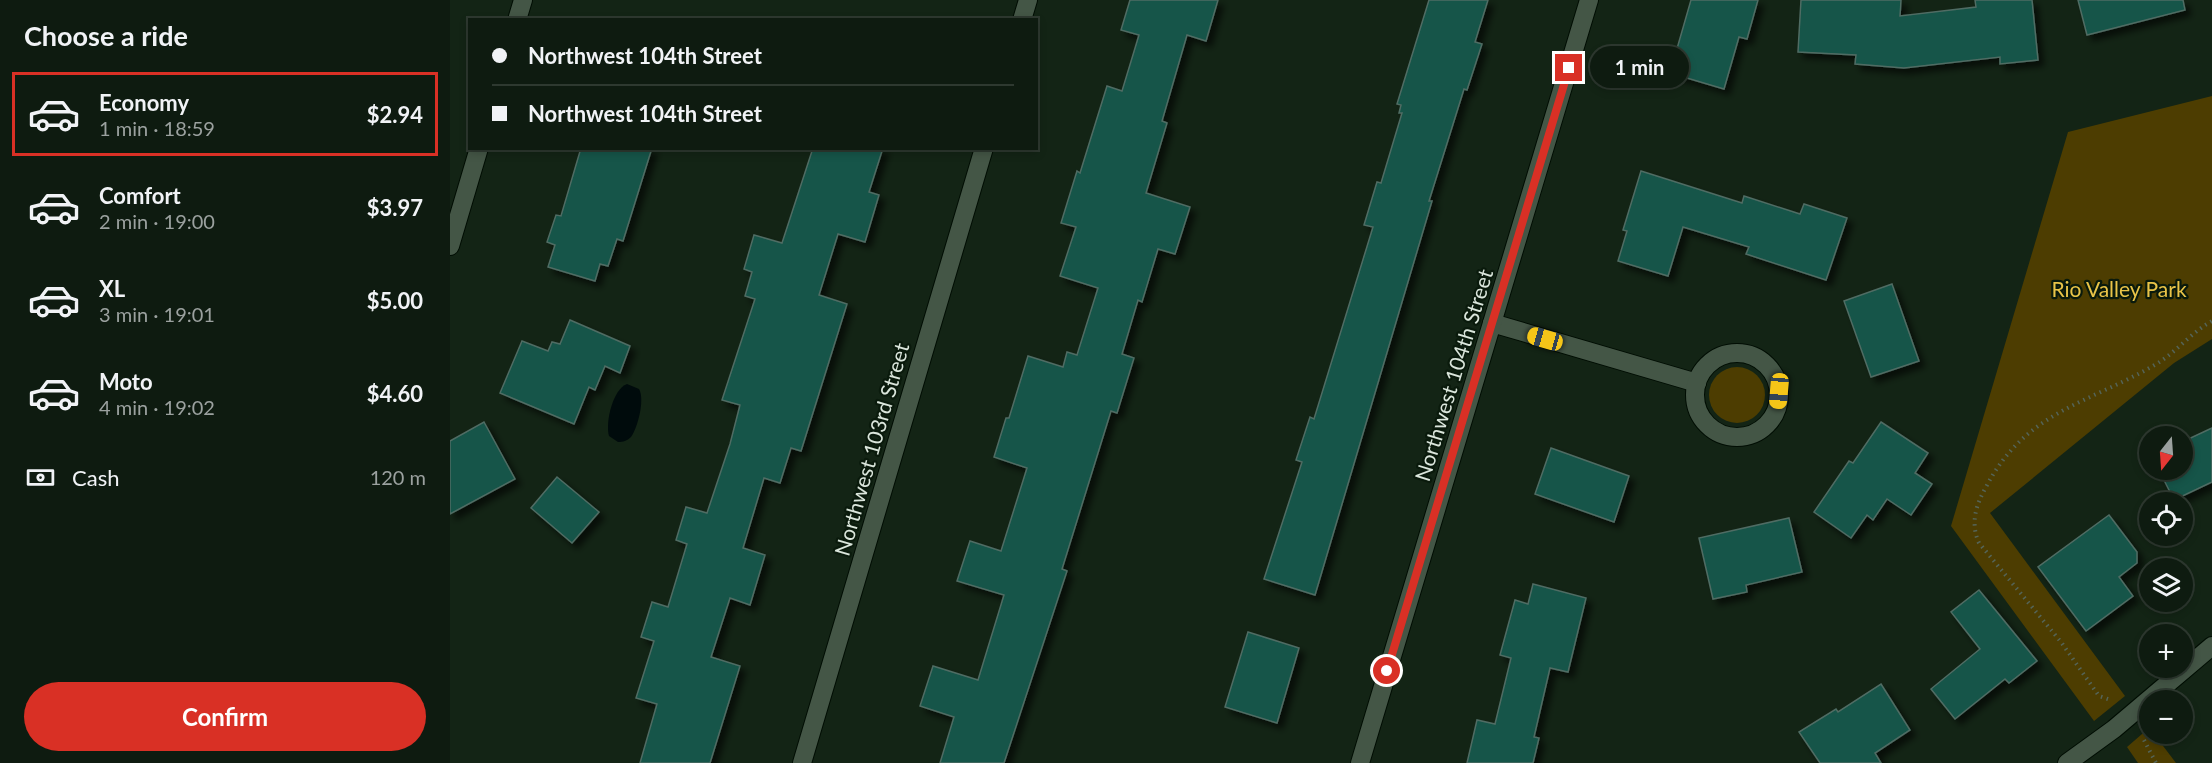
<!DOCTYPE html>
<html lang="en">
<head>
<meta charset="utf-8">
<style>
	body { margin:0; font-family:Lato,sans-serif; background:#1c281e; color:#f1f3f6; height:100vh; display:flex; flex-direction:column; font-size:22px; white-space:nowrap }
	* { box-sizing:border-box; margin:0 }
	p { font-size:20px; color:#9ba19f }
	.icon { flex:none; width:33px; height:33px; fill:none; stroke:currentColor; stroke-width:2; stroke-linecap:round; stroke-linejoin:round }
	.map { position:relative; flex:1; overflow:hidden }
	.sheet { display:flex; flex-direction:column; background:#0e1b10; width:450px }
	.sheet>* { flex:none }
	.banner { position:absolute; left:18px; top:18px; width:570px; height:132px; border-radius:0px; box-shadow:0 3px 9px #0003,0 0 0 2px #2e3930; display:grid; align-content:center; height:132px; padding:0 24px; background:#0e1b10 }
	.needle { width:39px; rotate:197deg }
	.buttons { position:absolute; left:1689px; top:426px; display:grid; gap:12px }
	.buttons a { display:grid; place-items:center; width:54px; height:54px; border-radius:50%; background:#0e1b10; box-shadow:0 3px 9px #0003,0 0 0 2px #2e3930; font-size:30px }
	.end { position:absolute; width:27px; height:27px; margin:-14px; border:8px solid #d93025; background:#fff; box-shadow:0 0 0 3px #fff }
	.from { border-radius:50% }
	.bubble { position:absolute; height:42px; border-radius:21px; background:#0e1b10; box-shadow:0 3px 9px #0003,0 0 0 2px #2e3930; font-size:20px; font-weight:700; line-height:42px; text-align:center }
	.car { position:absolute; width:18px; height:36px; margin:-18px -9px; border-radius:8px; box-shadow:0 0 4px 2px #0007; background:linear-gradient(#f5c518 24%,#345 0 40%,#f5c518 0 76%,#345 0 86%,#f5c518 0) }
	.banner b { display:flex; align-items:center; gap:21px; height:57px; font-size:22px }
	.banner b+b { border-top:2px solid #2e3930 }
	.banner i { width:15px; height:15px; background:#f1f3f6 }
	ul { padding:0; list-style:none }
	li { display:flex; align-items:center; gap:18px; height:84px; margin:0 12px 9px; padding:0 12px; border:3px solid transparent; border-radius:0px }
	li div { flex:1 }
	li b { display:block; font-size:22px }
	li em { font-style:normal; font-weight:700 }
	li.selected { border-color:#d93025 }
	li>.icon { width:54px; height:54px; stroke-width:1.5 }
	h2 { padding:0 24px; font-size:27px; line-height:72px }
	.pay { display:flex; align-items:center; gap:15px; height:66px; padding:0 24px; font-size:22px }
	.pay p { margin-inline-start:auto }
	.primary-button { display:flex; gap:12px; margin-top:auto; padding:12px 24px }
	.primary-button a { flex:1; height:69px; border-radius:36px; background:#d93025; color:#fff; font-size:24px; font-weight:700; line-height:69px; text-align:center }
	main { display:flex; flex:1; min-height:0 }
	.map>svg:first-child { display:block }
	.green { fill:#4d3d01 }
	.water { fill:#000b0c }
	.building { fill:#135548; stroke:#506c64; stroke-width:1.5; filter:url(#shadow) }
	.lines { fill:none; stroke-linecap:round; stroke-linejoin:round }
	.street-casing { stroke:#010d03; stroke-width:20 }
	.path { stroke:#556457; stroke-width:4; stroke-dasharray:1.5 4.5; stroke-linecap:butt }
	.street { stroke:#445646; stroke-width:18 }
	.route { stroke:#d93025; stroke-width:8 }
	.labels { text-anchor:middle; dominant-baseline:central; stroke-width:4.5; stroke-linejoin:round; paint-order:stroke }
	.park-label { font-size:21px; fill:#e9c448; stroke:#0a1a0c }
	.street-label { font-size:21px; fill:#dbe6dc; stroke:#0a1a0c }
</style>
</head>
<body>
<main>
<section class="sheet">
<h2>Choose a ride</h2>
<ul>
<li class="selected"><svg class="icon" aria-label="car" viewBox="0 0 24 24"><path d="M5 17H2v-5l4-1 3-4h7l3 4 3 1v5h-3M9 17h6M6 11h13"/><circle cx="7" cy="17" r="2"/><circle cx="17" cy="17" r="2"/></svg><div><b>Economy</b><p>1 min · 18:59</p></div><em>$2.94</em></li>
<li><svg class="icon" aria-label="car" viewBox="0 0 24 24"><path d="M5 17H2v-5l4-1 3-4h7l3 4 3 1v5h-3M9 17h6M6 11h13"/><circle cx="7" cy="17" r="2"/><circle cx="17" cy="17" r="2"/></svg><div><b>Comfort</b><p>2 min · 19:00</p></div><em>$3.97</em></li>
<li><svg class="icon" aria-label="car" viewBox="0 0 24 24"><path d="M5 17H2v-5l4-1 3-4h7l3 4 3 1v5h-3M9 17h6M6 11h13"/><circle cx="7" cy="17" r="2"/><circle cx="17" cy="17" r="2"/></svg><div><b>XL</b><p>3 min · 19:01</p></div><em>$5.00</em></li>
<li><svg class="icon" aria-label="car" viewBox="0 0 24 24"><path d="M5 17H2v-5l4-1 3-4h7l3 4 3 1v5h-3M9 17h6M6 11h13"/><circle cx="7" cy="17" r="2"/><circle cx="17" cy="17" r="2"/></svg><div><b>Moto</b><p>4 min · 19:02</p></div><em>$4.60</em></li>
</ul>
<div class="pay"><svg class="icon" aria-label="cash" viewBox="0 0 24 24"><path d="M3 7h18v10H3z"/><circle cx="12" cy="12" r="2"/></svg>Cash<p>120 m</p></div>
<div class="primary-button"><a>Confirm</a></div>
</section>
<div class="map">
<svg width="1762" height="763" viewBox="0 0 1762 763">
	<defs>
		<filter id="shadow"><feDropShadow dx="5.5" dy="5.5" stdDeviation="3" flood-color="#0009"/></filter>
	</defs>
	<rect width="100%" height="100%" fill="#132415"/>
	<!-- green -->
	<g class="green">
		<path d="M1762,96V339L1724,363L1540,513L1675,696L1644,721L1501,526L1618,132Z"/>
		<circle cx="1287" cy="395" r="28"/>
		<path d="M1699,728L1700,734H1704L1726,763H1688L1677,747Z"/>
	</g>
	<!-- water -->
	<path class="water" d="M177,384L189,389C195,399 188,427 181,437C177,441 173,442 168,442L159,436C155,422 163,389 177,384Z"/>
	<!-- building -->
	<g class="building">
		<path d="M680,0H768L756,41L737,35L712,121L717,123L696,193L740,207L725,254L708,249L692,302L688,300L672,354L684,358L667,413L661,411L612,569L617,571L554,763H490L504,717L470,706L483,666L528,680L554,595L507,581L520,541L551,551L577,468L544,457L556,418H559L578,356L613,367L617,352L627,355L648,288L610,276L626,227L611,223L627,171L630,173L657,86L672,91L689,35L671,30Z"/>
		<path d="M979,0H1038L1025,42L1032,44L1017,90L1014,89L979,201H982L865,595L814,579L852,462L846,460L860,417L864,419L923,227L914,225L927,182L931,183L952,113H949L951,105L947,104Z"/>
		<path d="M1241,0H1308L1297,39L1289,37L1274,89L1220,73Z"/>
		<path d="M1351,0H1451L1450,16L1526,7L1525,0H1582L1588,60L1550,64V57L1454,68L1405,64L1406,55L1348,52Z"/>
		<path d="M1628,0H1733L1735,10L1637,35Z"/>
		<path d="M131,148H202L173,241L167,239L158,266L150,264L145,281L98,267L105,245L97,242L106,215L111,216Z"/>
		<path d="M363,148H433L419,192L429,195L415,242L388,234L369,295L397,304L351,451L341,448L330,483L314,478L293,548L315,555L300,605L280,598L261,657L290,666L260,763H190L207,704L186,698L204,641L191,637L202,602L218,607L237,544L226,540L236,507L257,513L280,444L290,405L272,400L305,299L295,296L302,272L294,269L304,235L332,243Z"/>
		<path d="M1191,171L1292,203L1294,196L1350,214L1354,204L1397,218L1376,280L1296,254L1299,247L1233,227L1218,276L1168,261L1177,231L1173,230Z"/>
		<path d="M1442,284L1469,361L1421,377L1394,301Z"/>
		<path d="M120,320L180,346L170,373L155,366L145,390L139,387L124,424L50,393L72,341L98,351L102,342L110,344Z"/>
		<path d="M34,422L65,479L0,514V441Z"/>
		<path d="M1431,422L1478,453L1465,473L1482,484L1461,515L1437,499L1423,520L1417,515L1401,538L1364,512L1399,461L1403,463Z"/>
		<path d="M1762,428V482L1724,500L1709,470H1732V442Z"/>
		<path d="M1101,448L1179,476L1164,522L1085,494Z"/>
		<path d="M107,477L149,512L122,543L81,508Z"/>
		<path d="M1659,515L1687,552V563L1669,577L1683,596L1636,631L1588,567Z"/>
		<path d="M1339,518L1352,572L1296,585L1297,592L1263,599L1249,538Z"/>
		<path d="M1083,584L1136,598L1118,672L1100,668L1084,737L1089,738L1083,763H1017L1027,720L1045,724L1061,658L1050,655L1065,600L1078,604Z"/>
		<path d="M1529,590L1587,661L1559,683L1555,679L1505,719L1481,689L1530,649L1501,612Z"/>
		<path d="M798,632L849,648L827,723L775,707Z"/>
		<path d="M1431,684L1460,730L1425,753L1431,763H1370L1349,732L1386,709L1388,712Z"/>
	</g>
	<g class="lines">
		<defs>
			<g id="street">
				<path d="M67,20L73,0"/>
				<path d="M572,20L578,0"/>
				<path d="M0,246L29,148"/>
				<path d="M1042,323L1247,383"/>
				<circle cx="1287" cy="395" r="42"/>
				<path d="M352,763L534,148"/>
				<path d="M910,763L1139,0"/>
				<path d="M1617,763L1664,729L1762,646"/>
			</g>
		</defs>
		<!-- street casing -->
		<use href="#street" class="street-casing"/>
		<!-- path -->
		<g class="path">
			<path d="M1658,699L1649,696L1611,642L1529,543C1520,523 1526,505 1536,487C1576,410 1641,403 1708,363C1727,351 1742,332 1762,321"/>
			<path d="M1694,740L1706,763"/>
		</g>
		<!-- street -->
		<use href="#street" class="street"/>
	</g>
	<g class="lines">
		<!-- route -->
		<path class="route" d="M937,671L1119,68"/>
	</g>
	<g class="labels">
		<!-- park labels -->
		<g class="park-label">
			<text x="1669" y="288">Rio Valley Park</text>
		</g>
		<!-- street labels -->
		<g class="street-label">
			<text transform="translate(1003 375) rotate(-73)">Northwest 104th Street</text>
			<text transform="translate(421 449) rotate(-74)">Northwest 103rd Street</text>
		</g>
	</g>
</svg>
<div class="buttons">
<a><svg class="needle" viewBox="-14 -14 28 28"><path d="M0-13l5 13h-10z" fill="#e53935"/><path d="M0 13l5-13h-10z" fill="#9ba19f"/></svg></a>
<a><svg class="icon" aria-label="locate" viewBox="0 0 24 24"><circle cx="12" cy="12" r="6"/><path d="M12 2v4M12 18v4M2 12h4M18 12h4"/></svg></a>
<a><svg class="icon" aria-label="layers" viewBox="0 0 24 24"><path d="M12 4l9 5-9 5-9-5zM3 14l9 5 9-5"/></svg></a>
<a>+</a>
<a>−</a>
</div>
<i class="end from" style="left:937px;top:671px"></i>
<i class="end" style="left:1119px;top:68px"></i>
<div class="bubble" style="left:1140px;top:46px;width:99px">1 min</div>
<i class="car" style="left:1095px;top:339px;rotate:286deg"></i>
<i class="car" style="left:1329px;top:391px;rotate:185deg"></i>
<div class="banner">
<b><i class="from"></i>Northwest 104th Street</b>
<b><i></i>Northwest 104th Street</b>
</div>
</div>
</main>
</body>
</html>
